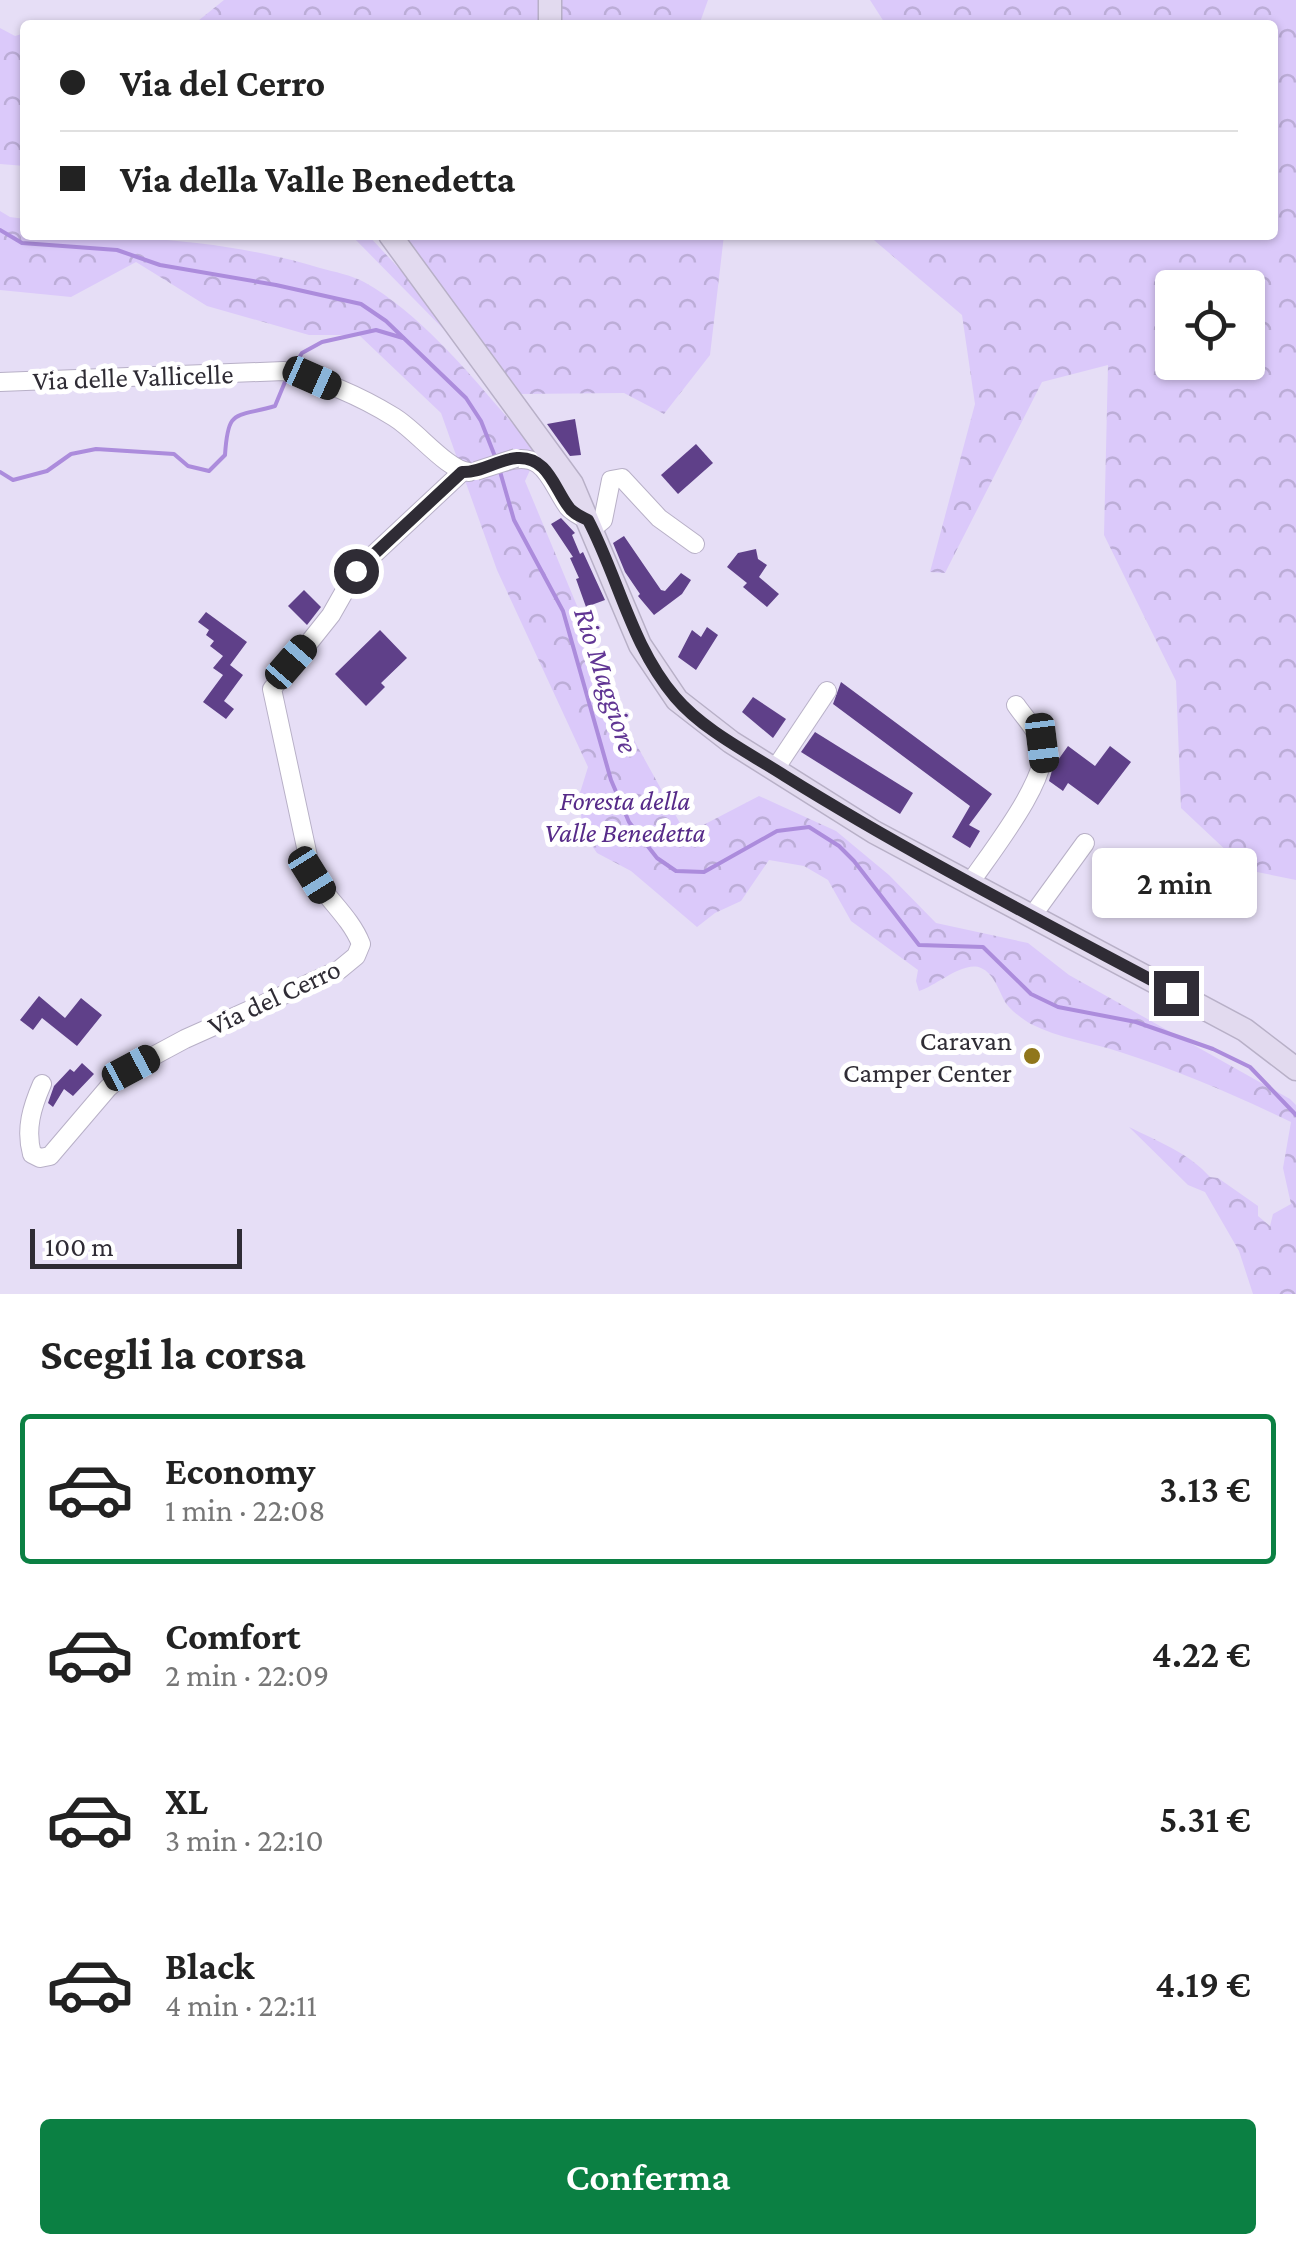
<!DOCTYPE html>
<html lang="it">
<head>
<meta charset="utf-8">
<style>
	body { margin:0; font-family:"Crimson Pro",serif; background:#f2f2f2; color:#222; height:100vh; display:flex; flex-direction:column; font-size:38px; white-space:nowrap }
	* { box-sizing:border-box; margin:0 }
	p { font-size:32px; color:#767676 }
	.icon { flex:none; width:55px; height:55px; fill:none; stroke:currentColor; stroke-width:2; stroke-linecap:round; stroke-linejoin:round }
	.map { position:relative; height:1294px; overflow:hidden }
	.side { display:flex; flex-direction:column; background:#fff; flex:1 }
	.side>* { flex:none }
	.guide { position:absolute; left:20px; top:20px; width:1258px; height:220px; border-radius:10px; box-shadow:0 2px 8px #0004; display:grid; align-content:center; height:220px; padding:0 40px; background:#fff }
	.fabs { position:absolute; left:1155px; top:270px; display:grid; gap:20px }
	.fabs a { display:grid; place-items:center; width:110px; height:110px; border-radius:10px; background:#fff; box-shadow:0 2px 8px #0004; font-size:50px }
	.scale { position:absolute; left:30px; bottom:25px; width:212px; box-sizing:border-box; padding-left:10px; border:5px solid #2f2c35; border-top:0; font-size:28px; line-height:35px; white-space:nowrap; color:#2f2c35; -webkit-text-stroke:8px #fff; paint-order:stroke }
	.end { position:absolute; width:45px; height:45px; margin:-22px; border:12px solid #2f2c35; background:#fff; box-shadow:0 0 0 5px #fff }
	.from { border-radius:50% }
	.bubble { position:absolute; height:70px; border-radius:10px; background:#fff; box-shadow:0 2px 8px #0004; font-size:32px; font-weight:600; line-height:70px; text-align:center }
	.car { position:absolute; width:30px; height:60px; margin:-30px -15px; border-radius:12px; box-shadow:0 0 8px 2px #0007; background:linear-gradient(#222 24%,#8ab4d8 0 40%,#222 0 76%,#8ab4d8 0 86%,#222 0) }
	.guide b { display:flex; align-items:center; gap:35px; height:95px; font-size:38px }
	.guide b+b { border-top:2px solid #e0e0e0 }
	.guide i { width:25px; height:25px; background:#222 }
	ul { padding:0; list-style:none }
	li { display:flex; align-items:center; gap:30px; height:150px; margin:0 20px 15px; padding:0 20px; border:5px solid transparent; border-radius:10px }
	li div { flex:1 }
	li b { display:block; font-size:38px }
	li em { font-style:normal; font-weight:600 }
	li.selected { border-color:#0b8043 }
	li>.icon { width:90px; height:90px; stroke-width:1.5 }
	h2 { padding:0 40px; font-size:45px; line-height:120px }
	.action { display:flex; gap:20px; margin-top:auto; padding:20px 40px }
	.action a { flex:1; height:115px; border-radius:10px; background:#0b8043; color:#fff; font-size:40px; font-weight:600; line-height:115px; text-align:center }
	.map>svg:first-child { display:block }
	.forest { fill:url(#forest-crowns); fill-rule:evenodd }
	.lines { fill:none; stroke-linecap:round; stroke-linejoin:round }
	.stream { stroke:#ac8cdc; stroke-width:4 }
	.building { fill:#5f4089 }
	.street-casing { stroke:#b8b0c7; stroke-width:20 }
	.secondary-casing { stroke:#b8b0c7; stroke-width:25 }
	.street { stroke:#fff; stroke-width:18 }
	.secondary { stroke:#e2daef; stroke-width:22 }
	.street-bridge-casing { stroke:#b8b0c7; stroke-width:20; stroke-linecap:butt }
	.street-bridge { stroke:#fff; stroke-width:18 }
	.route { stroke:#2f2c35; stroke-width:12 }
	.poi-dot { fill:#90761b; stroke:#fff; stroke-width:4 }
	.labels { text-anchor:middle; dominant-baseline:central; stroke-width:10; stroke-linejoin:round; paint-order:stroke }
	.street-label { font-size:28px; fill:#2f2c35; stroke:#fff }
	.park-label { font-size:28px; font-style:italic; fill:#572b89; stroke:#fff }
	.poi-label { font-size:28px; fill:#2f2c35; stroke:#fff; text-anchor:end }
	.water-label { font-size:30px; font-style:italic; fill:#613694; stroke:#fff }
</style>
</head>
<body>
<div class="map">
<svg width="1296" height="1294" viewBox="0 0 1296 1294">
	<defs>
		<pattern id="forest-crowns" width="20" height="18" patternUnits="userSpaceOnUse" patternTransform="scale(2.5)"><rect width="20" height="18" fill="#dbc9fa"/><path d="M2 6a3 3 0 1 1 6 0M12 15a3 3 0 1 1 6 0" fill="none" stroke="#bcadd7"/></pattern>
	</defs>
	<rect width="100%" height="100%" fill="#e6def6"/>
	<!-- forest -->
	<g class="forest">
		<path d="M224,0H539L538,25H193Z"/>
		<path d="M556,0H708L699,25H556Z"/>
		<path d="M870,0H1296V880L1247,870L1181,808L1176,681L1104,535L1108,365L1042,382L945,573L930,572L975,404L962,315L868,235H1272V25H886ZM1172,288H1248V362H1172Z"/>
		<path d="M0,28L15,36L25,33V166L0,164Z"/>
		<path d="M0,211L10,217L25,219V235C124,235 225,239 320,268C335,272 351,275 364,282C429,318 489,398 538,453L525,481L630,733L686,834L759,796L836,831L889,875L936,923L1028,943L1069,975L1290,1099L1296,1105V1294H1253L1239,1251L1205,1192L1188,1185L1129,1127C1157,1141 1189,1153 1210,1177L1218,1178L1258,1206V1216L1270,1226L1273,1214L1291,1204L1283,1168L1291,1122C1235,1095 1179,1071 1120,1052C1091,1042 1058,1038 1031,1024C1022,1019 1007,1008 1003,998C998,988 993,973 981,968C964,960 936,986 919,991L916,981L918,970L851,921L828,880L804,866L769,860L741,901L715,913L697,927L631,871L597,853L583,833L579,796L588,767L497,570L441,413L359,335H309L207,306L136,262L71,297L0,290Z"/>
		<path d="M351,235H368L419,290L472,358Z"/>
		<path d="M398,235H724L710,355L664,414L624,393L519,394Z"/>
	</g>
	<g class="lines">
		<!-- stream -->
		<g class="stream">
			<path d="M0,230L22,243L117,250L160,265L276,285L361,304L386,321L466,398L481,421L496,459"/>
			<path d="M292,369L302,353L322,342L376,330L403,338"/>
			<path d="M499,468L514,520L563,611L611,780L629,822L657,858L676,871L704,872L777,831L809,827L839,846L854,861L919,945L983,947L1031,994L1058,1007L1136,1022L1213,1049L1250,1067L1296,1115"/>
			<path d="M0,472L13,480L47,471L71,454L96,449L174,454L188,466L209,471L225,455C228,408 234,418 275,406L287,377"/>
		</g>
	</g>
	<!-- building -->
	<g class="building">
		<path d="M575,419L581,455L570,456L547,424Z"/>
		<path d="M696,444L713,463L678,494L661,475Z"/>
		<path d="M561,518L575,533L572,535L580,554L583,552L605,600L586,607L576,579L579,578L570,558L573,557L551,524Z"/>
		<path d="M624,536L661,590L665,591L681,573L691,580L682,594L654,615L638,596L640,594L625,572L613,543Z"/>
		<path d="M756,549L758,559L767,565L759,577L779,594L767,607L743,587L747,583L727,567L738,553Z"/>
		<path d="M304,590L321,607L307,625L288,606Z"/>
		<path d="M206,612L247,642L230,665L243,675L224,701L234,709L226,719L203,702L223,675L213,668L223,656L210,646L214,641L206,635L209,630L198,622Z"/>
		<path d="M707,627L718,635L696,670L678,657L692,630L701,637Z"/>
		<path d="M380,630L407,658L381,683L385,687L366,706L335,674Z"/>
		<path d="M841,682L992,794L969,825L980,831L970,848L952,837L970,806L833,704Z"/>
		<path d="M753,697L786,719L773,738L742,712Z"/>
		<path d="M815,732L913,793L900,814L801,752Z"/>
		<path d="M1068,746L1095,766L1110,746L1131,762L1098,805L1068,783L1063,791L1049,781L1053,767Z"/>
		<path d="M39,996L65,1018L81,998L102,1015L77,1046L42,1018L33,1030L20,1020Z"/>
		<path d="M82,1063L94,1074L73,1096L64,1089L53,1107L48,1103L54,1086L70,1069L74,1072Z"/>
	</g>
	<g class="lines">
		<defs>
			<g id="street">
				<path d="M0,382L284,371C322,380 360,396 394,417C417,431 447,470 469,472"/>
				<path d="M504,462C545,449 549,480 568,507C573,513 581,516 587,520"/>
				<path d="M592,529L603,520L611,480L622,478L659,518L695,544"/>
				<path d="M775,769L827,691"/>
				<path d="M970,883C988,856 1052,776 1042,745C1038,731 1024,717 1016,705"/>
				<path d="M1032,916L1085,843"/>
				<path d="M42,1084C32,1107 25,1129 32,1154L40,1158L50,1156L108,1088L131,1068L185,1039L339,970L356,956L361,944C351,918 327,899 312,875L272,689L331,615L356,571L462,472"/>
			</g>
			<g id="secondary">
				<path d="M550,25V0"/>
				<path d="M390,235L572,484L640,645L677,700L731,742L874,832L1245,1030L1296,1069"/>
			</g>
		</defs>
		<!-- street casing -->
		<use href="#street" class="street-casing"/>
		<!-- secondary casing -->
		<use href="#secondary" class="secondary-casing"/>
		<!-- street -->
		<use href="#street" class="street"/>
		<!-- secondary -->
		<use href="#secondary" class="secondary"/>
		<defs>
			<path id="street-bridge" d="M476,471L516,458"/>
		</defs>
		<!-- street-bridge casing -->
		<use href="#street-bridge" class="street-bridge-casing"/>
		<!-- street-bridge -->
		<use href="#street-bridge" class="street-bridge"/>
	</g>
	<g class="lines">
		<!-- route -->
		<path class="route" d="M356,571L462,472C481,473 498,459 517,458C547,456 554,487 568,506C572,513 580,516 588,520C619,579 631,645 675,697C703,730 749,753 785,776C912,855 1045,923 1176,993"/>
	</g>
	<!-- markers -->
	<circle class="poi-dot" cx="1032" cy="1056" r="10"/>
	<g class="labels">
		<!-- street labels -->
		<g class="street-label">
			<text transform="translate(133 377) rotate(-2)">Via delle Vallicelle</text>
			<text transform="translate(274 997) rotate(-25)">Via del Cerro</text>
		</g>
		<!-- park labels -->
		<g class="park-label">
			<text x="625" y="800">Foresta della<tspan x="625" dy="32">Valle Benedetta</tspan></text>
		</g>
		<!-- poi labels -->
		<g class="poi-label">
			<text x="1012" y="1040">Caravan<tspan x="1012" dy="32">Camper Center</tspan></text>
		</g>
		<!-- water labels -->
		<g class="water-label">
			<text transform="translate(607 680) rotate(72)">Rio Maggiore</text>
		</g>
	</g>
</svg>
<div class="fabs">
<a><svg class="icon" aria-label="locate" viewBox="0 0 24 24"><circle cx="12" cy="12" r="6"/><path d="M12 2v4M12 18v4M2 12h4M18 12h4"/></svg></a>
</div>
<div class="scale">100 m</div>
<i class="end from" style="left:356px;top:571px"></i>
<i class="end" style="left:1176px;top:993px"></i>
<div class="bubble" style="left:1092px;top:848px;width:165px">2 min</div>
<i class="car" style="left:312px;top:378px;rotate:114deg"></i>
<i class="car" style="left:291px;top:662px;rotate:41deg"></i>
<i class="car" style="left:1042px;top:743px;rotate:173deg"></i>
<i class="car" style="left:312px;top:875px;rotate:148deg"></i>
<i class="car" style="left:131px;top:1068px;rotate:62deg"></i>
<div class="guide">
<b><i class="from"></i>Via del Cerro</b>
<b><i></i>Via della Valle Benedetta</b>
</div>
</div>
<section class="side">
<h2>Scegli la corsa</h2>
<ul>
<li class="selected"><svg class="icon" aria-label="car" viewBox="0 0 24 24"><path d="M5 17H2v-5l4-1 3-4h7l3 4 3 1v5h-3M9 17h6M6 11h13"/><circle cx="7" cy="17" r="2"/><circle cx="17" cy="17" r="2"/></svg><div><b>Economy</b><p>1 min · 22:08</p></div><em>3.13 €</em></li>
<li><svg class="icon" aria-label="car" viewBox="0 0 24 24"><path d="M5 17H2v-5l4-1 3-4h7l3 4 3 1v5h-3M9 17h6M6 11h13"/><circle cx="7" cy="17" r="2"/><circle cx="17" cy="17" r="2"/></svg><div><b>Comfort</b><p>2 min · 22:09</p></div><em>4.22 €</em></li>
<li><svg class="icon" aria-label="car" viewBox="0 0 24 24"><path d="M5 17H2v-5l4-1 3-4h7l3 4 3 1v5h-3M9 17h6M6 11h13"/><circle cx="7" cy="17" r="2"/><circle cx="17" cy="17" r="2"/></svg><div><b>XL</b><p>3 min · 22:10</p></div><em>5.31 €</em></li>
<li><svg class="icon" aria-label="car" viewBox="0 0 24 24"><path d="M5 17H2v-5l4-1 3-4h7l3 4 3 1v5h-3M9 17h6M6 11h13"/><circle cx="7" cy="17" r="2"/><circle cx="17" cy="17" r="2"/></svg><div><b>Black</b><p>4 min · 22:11</p></div><em>4.19 €</em></li>
</ul>
<div class="action"><a>Conferma</a></div>
</section>
</body>
</html>
